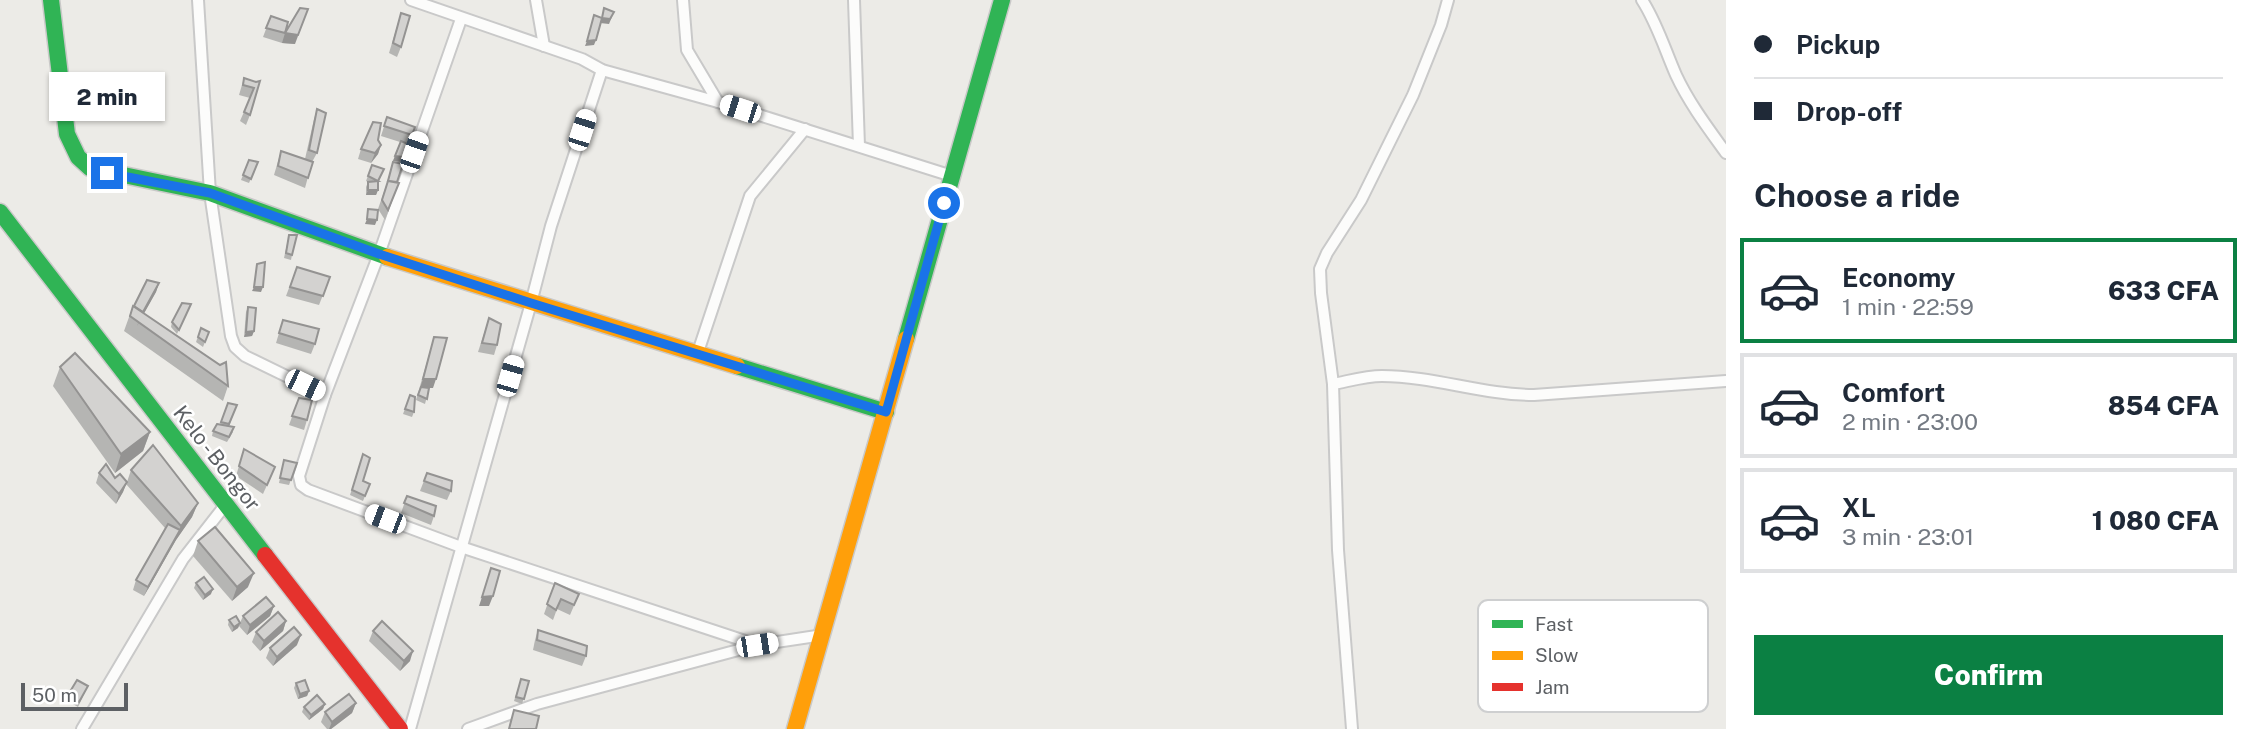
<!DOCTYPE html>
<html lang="en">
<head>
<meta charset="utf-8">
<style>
	body { margin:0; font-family:"Public Sans",sans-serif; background:#f6f6f7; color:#1f2937; height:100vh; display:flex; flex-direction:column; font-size:26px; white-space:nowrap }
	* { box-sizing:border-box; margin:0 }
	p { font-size:23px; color:#747a83 }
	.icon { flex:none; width:38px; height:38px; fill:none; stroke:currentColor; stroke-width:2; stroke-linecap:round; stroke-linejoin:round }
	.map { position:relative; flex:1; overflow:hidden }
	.panel { display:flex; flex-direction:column; background:#fff; width:525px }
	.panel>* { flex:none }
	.guide { display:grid; align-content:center; height:154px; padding:0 28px; background:#fff }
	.scale { position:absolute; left:21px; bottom:18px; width:107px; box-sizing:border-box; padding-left:7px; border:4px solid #5d6064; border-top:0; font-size:19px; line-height:24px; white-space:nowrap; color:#5d6064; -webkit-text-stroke:5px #fff; paint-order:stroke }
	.end { position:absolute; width:32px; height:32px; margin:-16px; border:9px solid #1a73e8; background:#fff; box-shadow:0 0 0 4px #fff }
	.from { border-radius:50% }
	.bubble { position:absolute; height:49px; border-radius:0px; background:#fff; box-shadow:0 2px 5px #0004; font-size:23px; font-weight:800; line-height:49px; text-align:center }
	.car { position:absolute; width:21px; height:42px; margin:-21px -10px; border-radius:9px; box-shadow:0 0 5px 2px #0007; background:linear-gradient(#fff 24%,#345 0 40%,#fff 0 76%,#345 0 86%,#fff 0) }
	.guide b { display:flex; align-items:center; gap:24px; height:66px; font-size:26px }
	.guide b+b { border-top:2px solid #e0e1e3 }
	.guide i { width:18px; height:18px; background:#1f2937 }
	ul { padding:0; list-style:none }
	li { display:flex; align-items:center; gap:21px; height:105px; margin:0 14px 10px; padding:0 14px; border:4px solid #e0e1e3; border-radius:0px }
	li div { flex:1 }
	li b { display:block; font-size:26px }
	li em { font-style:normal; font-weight:800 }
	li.active { border-color:#0b8043 }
	li>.icon { width:63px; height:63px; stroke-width:1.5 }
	h2 { padding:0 28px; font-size:32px; line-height:84px }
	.button { display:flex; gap:14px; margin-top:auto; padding:14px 28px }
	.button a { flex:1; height:80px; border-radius:0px; background:#0b8043; color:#fff; font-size:28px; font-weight:800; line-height:80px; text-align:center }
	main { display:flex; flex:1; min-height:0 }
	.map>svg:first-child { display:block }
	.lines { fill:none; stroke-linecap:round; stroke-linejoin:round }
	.street-casing { stroke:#c9c9c9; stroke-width:14 }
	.fast-casing { stroke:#c9c9c8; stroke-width:19 }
	.slow-casing { stroke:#c9c9c8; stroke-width:19 }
	.jam-casing { stroke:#c9c9c8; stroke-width:19 }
	.street { stroke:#fcfcfb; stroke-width:10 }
	.fast { stroke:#30b455; stroke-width:16 }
	.slow { stroke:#ff9f0a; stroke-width:16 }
	.jam { stroke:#e5322d; stroke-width:16 }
	.wall { fill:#b5b5b3 }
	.shaded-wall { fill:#949392 }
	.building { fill:#d3d2d0; stroke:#949392; stroke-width:2 }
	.route { stroke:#1a73e8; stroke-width:9 }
	.labels { text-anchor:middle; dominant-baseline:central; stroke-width:5; stroke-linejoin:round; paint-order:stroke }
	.street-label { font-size:21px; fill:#5d6064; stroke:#fff }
	.key { fill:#fff; stroke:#cecfd0; stroke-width:2 }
	.key-label { font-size:19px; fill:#5d6064 }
</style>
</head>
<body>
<main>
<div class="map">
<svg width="1726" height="729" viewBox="0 0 1726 729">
	<rect width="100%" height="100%" fill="#ecebe7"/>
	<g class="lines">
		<defs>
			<g id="street">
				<path d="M198,0L210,193L231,336L235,347L245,356L325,395"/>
				<path d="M411,0L582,59L602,70L718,102L952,176"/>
				<path d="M536,0L544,46"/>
				<path d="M683,0L687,50L718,102"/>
				<path d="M854,0L859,146"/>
				<path d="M1642,0C1657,23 1665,50 1676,75C1689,103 1708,128 1726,153"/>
				<path d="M461,19L379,254L325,395L299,476L301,485L308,490L461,547L757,645"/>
				<path d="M698,352L750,196L805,129"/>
				<path d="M1333,384C1349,381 1366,376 1382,376C1433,376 1483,395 1534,395L1726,381"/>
				<path d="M82,729L183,559L226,504"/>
				<path d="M410,729L531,303L551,226L602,70"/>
				<path d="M468,729L537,704L757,645L823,635"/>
				<path d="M1352,729L1338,550L1333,384L1321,293L1320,269L1327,253L1361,200L1413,95L1441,25L1448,0"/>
			</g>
			<g id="fast">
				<path d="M51,0L67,134L78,157L90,168L210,193L387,257"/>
				<path d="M0,212L265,555"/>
				<path d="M906,339L1002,0"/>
				<path d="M737,366L886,412"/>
			</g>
			<g id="slow">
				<path d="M387,257L737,366"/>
				<path d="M795,729L906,339"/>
			</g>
			<path id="jam" d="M265,555L400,729"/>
		</defs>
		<!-- street casing -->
		<use href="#street" class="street-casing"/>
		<!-- fast casing -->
		<use href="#fast" class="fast-casing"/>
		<!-- slow casing -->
		<use href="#slow" class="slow-casing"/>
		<!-- jam casing -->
		<use href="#jam" class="jam-casing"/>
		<!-- street -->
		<use href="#street" class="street"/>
		<!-- fast -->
		<use href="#fast" class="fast"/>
		<!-- slow -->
		<use href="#slow" class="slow"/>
		<!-- jam -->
		<use href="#jam" class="jam"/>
	</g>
	<!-- wall -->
	<g class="wall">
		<path d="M401,13V47L397,57L389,53Z"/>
		<path d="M271,16L285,33L295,44L282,43L263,37Z"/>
		<path d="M244,78L256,82L250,115L246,125L240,121L250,98L239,95Z"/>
		<path d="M317,109V153L312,162L305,188L274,175L281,151L305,159L314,119Z"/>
		<path d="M387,117L415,127L402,162L393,161L400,142L381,136Z"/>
		<path d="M381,145L378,154L371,163L358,159L361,149Z"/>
		<path d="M249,160L258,162L249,183L241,180Z"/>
		<path d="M372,165L382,174L378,183V190L376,195H366V187L368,182L366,181Z"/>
		<path d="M397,182L399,183L385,220L378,209L386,186Z"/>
		<path d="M289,235L292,255L291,260L284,258Z"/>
		<path d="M297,267L330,277L319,305L286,296Z"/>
		<path d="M159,283L156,292L144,313L228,386L223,401L124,331L133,306Z"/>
		<path d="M191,304L177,334L171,327L172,322Z"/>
		<path d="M248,307L254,331L252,336L244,337L246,312Z"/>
		<path d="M489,318L497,345L494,355L478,352Z"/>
		<path d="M283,320L315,344L311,354L276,343Z"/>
		<path d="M201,328L209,332L203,347L196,342Z"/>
		<path d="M434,337L433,388H429L425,404L416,400Z"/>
		<path d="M60,367L150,432L143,451L115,473L53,386Z"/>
		<path d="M410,395L414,412L412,417L403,414Z"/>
		<path d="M299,398L307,420L304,430L289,425Z"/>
		<path d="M228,403L237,405L229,426L233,432L227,442L212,436L213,431L220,424Z"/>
		<path d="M244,449L271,476L263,494L236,476Z"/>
		<path d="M363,454V481L370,484L363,501L350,495Z"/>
		<path d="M284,460L297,463L289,485L279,483Z"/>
		<path d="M131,470L198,503L192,517L176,540L144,596L133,590L136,580L165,528L126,484L123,492L116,504L96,483L99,473L127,482Z"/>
		<path d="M427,473L451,491L447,500L420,491Z"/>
		<path d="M407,496L434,516L431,525L401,513Z"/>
		<path d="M198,541L248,587L232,601L193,556Z"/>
		<path d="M196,583L211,594L203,600L194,588Z"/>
		<path d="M555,583L579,594L570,615L557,609L553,620L544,614Z"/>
		<path d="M274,606L270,616L247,635L239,626L238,628L232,632L228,625L229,620L240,623L243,616Z"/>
		<path d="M286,621L283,631L260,651L252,642L256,632Z"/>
		<path d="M538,630L586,656L582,666L533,650L535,640Z"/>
		<path d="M373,631L410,661L400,671L369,641Z"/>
		<path d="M297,645L273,666L266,658L270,648Z"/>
		<path d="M521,679L529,681L522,704L514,701Z"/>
		<path d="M296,683L309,691L307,696L298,699L294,688Z"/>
		<path d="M88,686L78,707L66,700L68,695Z"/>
		<path d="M356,703L352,713L331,729H327L321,722L325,712Z"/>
		<path d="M325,704L323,709L309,720L302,712L304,707Z"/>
	</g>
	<!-- shaded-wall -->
	<g class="shaded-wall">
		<path d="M308,9L295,44L282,43L285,33Z"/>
		<path d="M614,12L609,24L600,23L602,18Z"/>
		<path d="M596,40L594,45L585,46L587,41Z"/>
		<path d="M381,145L378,154L371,163L375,153Z"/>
		<path d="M395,156L403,157L402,162L393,161Z"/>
		<path d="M368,190H378L376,195H366Z"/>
		<path d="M367,219L377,220L375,225L365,224Z"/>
		<path d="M159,283L156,292L137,326L141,316Z"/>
		<path d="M254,287H263L261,292L252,291Z"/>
		<path d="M254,331L252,336L244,337L246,332Z"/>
		<path d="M423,379H436L433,388H420Z"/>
		<path d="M150,432L143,451L115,473L121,454Z"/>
		<path d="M127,482L123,492L116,504L119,494Z"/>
		<path d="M198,503L192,517L176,540L144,596L148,587L181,526Z"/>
		<path d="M254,573L248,587L232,601L237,587Z"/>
		<path d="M213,589L211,594L203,600L205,595Z"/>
		<path d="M493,596L489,606H479L482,597Z"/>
		<path d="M274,606L270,616L247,635L250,625Z"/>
		<path d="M286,621L283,631L260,651L264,641Z"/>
		<path d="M240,623L238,628L232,632L234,627Z"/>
		<path d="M301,635L297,645L273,666L277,657Z"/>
		<path d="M413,651L410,661L400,671L404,661Z"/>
		<path d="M309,691L307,696L298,699L300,694Z"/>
		<path d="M356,703L352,713L331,729H329L332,722Z"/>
		<path d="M325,704L323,709L309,720L311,715Z"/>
	</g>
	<!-- building -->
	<g class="building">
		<path d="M300,8L308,9L298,35L285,33L266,28L271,16L288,22L285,33Z"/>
		<path d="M604,8L614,12L610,19L602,18Z"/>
		<path d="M401,13L410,16L401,47L393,43Z"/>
		<path d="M594,15L602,18L596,40L587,41Z"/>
		<path d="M244,78L256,82L260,81L250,115L244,112L254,88L243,85Z"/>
		<path d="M317,109L326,113L317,153L309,150Z"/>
		<path d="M387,117L415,127L412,135L384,126Z"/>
		<path d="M373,122L381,123L378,140L381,145L375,153L361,149Z"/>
		<path d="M401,141L408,144L403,157L395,156Z"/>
		<path d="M281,151L313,162L308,178L278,166Z"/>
		<path d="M249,160L258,162L251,179L243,175Z"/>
		<path d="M393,162L403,164L397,182L388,181Z"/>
		<path d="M372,165L384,169L378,181V190H368V182L378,181L368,176Z"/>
		<path d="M388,181L399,183L388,210L382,200Z"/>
		<path d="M368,209L378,210L377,220L367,219Z"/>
		<path d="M289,235H297L292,255L286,253Z"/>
		<path d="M265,262L263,287H254L257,264Z"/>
		<path d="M297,267L330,277L323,296L290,287Z"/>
		<path d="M147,280L159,283L143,312L134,306Z"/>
		<path d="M182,303L191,304L179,330L172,322Z"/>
		<path d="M133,306L220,365L226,362L228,386L130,316Z"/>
		<path d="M248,307L256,308L254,331L246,332Z"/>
		<path d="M489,318L501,324L497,345L482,343Z"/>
		<path d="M283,320L319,329L315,344L279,333Z"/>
		<path d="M201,328L209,332L205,342L198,337Z"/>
		<path d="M434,337L447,338L436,379H423Z"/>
		<path d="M75,353L150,432L121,454L60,367Z"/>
		<path d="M421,387L429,388L427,399L418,395Z"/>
		<path d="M410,395L415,397L414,412L405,409Z"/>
		<path d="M299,398L312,400L307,420L292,416Z"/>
		<path d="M228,403L237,405L229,424L221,422Z"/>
		<path d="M217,424L234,427L229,437L213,431Z"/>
		<path d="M153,445L198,503L181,526L131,470Z"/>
		<path d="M244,449L275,467L267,485L239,466Z"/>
		<path d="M363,454L370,458L363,481L370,484L365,496L352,490Z"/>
		<path d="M284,460L297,463L291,480L280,478Z"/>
		<path d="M106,464L115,478L120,474L127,482L119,494L99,473Z"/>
		<path d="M427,473L452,481L451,491L424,481Z"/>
		<path d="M407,496L436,506L434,516L404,503Z"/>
		<path d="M168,524L180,530L148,587L136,580Z"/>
		<path d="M215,527L254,573L237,587L198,541Z"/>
		<path d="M491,568L500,571L493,596L482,597Z"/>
		<path d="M204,577L213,589L205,595L196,583Z"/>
		<path d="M555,583L579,594L574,605L561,599L556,610L547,604Z"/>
		<path d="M266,597L274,606L250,625L243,616Z"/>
		<path d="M278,612L286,621L264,641L256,632Z"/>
		<path d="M236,616L240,623L234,627L229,620Z"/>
		<path d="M382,621L413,651L404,661L373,631Z"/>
		<path d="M294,627L301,635L277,657L270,648Z"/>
		<path d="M538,630L587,646L586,656L537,640Z"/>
		<path d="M521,679L529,681L524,699L516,697Z"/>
		<path d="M77,680L88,686L79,702L68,695Z"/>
		<path d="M305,680L309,691L300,694L296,683Z"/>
		<path d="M349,694L356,703L332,722L325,712Z"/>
		<path d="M317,695L325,704L311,715L304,707Z"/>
		<path d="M514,710L539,716L536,729H509Z"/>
	</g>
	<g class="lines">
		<!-- route -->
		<path class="route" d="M107,173L210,193L379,254L531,303L886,412L944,203"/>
	</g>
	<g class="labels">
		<!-- street labels -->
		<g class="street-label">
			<text transform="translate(217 458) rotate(52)">Kelo - Bongor</text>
		</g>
	</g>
	<!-- legend -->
	<rect x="1478" y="600" width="230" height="112" rx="10" class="key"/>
	<rect x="1492" y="620" width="31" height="8" fill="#30b455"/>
	<rect x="1492" y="651" width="31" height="9" fill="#ff9f0a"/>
	<rect x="1492" y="683" width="31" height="8" fill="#e5322d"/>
	<g class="key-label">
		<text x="1535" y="631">Fast</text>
		<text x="1535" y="662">Slow</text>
		<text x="1535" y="694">Jam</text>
	</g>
</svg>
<div class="scale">50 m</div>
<i class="end from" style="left:944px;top:203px"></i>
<i class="end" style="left:107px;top:173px"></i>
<div class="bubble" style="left:49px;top:72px;width:116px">2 min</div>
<i class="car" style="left:740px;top:109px;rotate:288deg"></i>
<i class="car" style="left:582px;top:130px;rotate:18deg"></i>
<i class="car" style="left:414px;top:152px;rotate:19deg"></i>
<i class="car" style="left:510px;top:376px;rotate:16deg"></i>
<i class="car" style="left:305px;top:385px;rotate:116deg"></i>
<i class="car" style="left:385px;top:519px;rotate:291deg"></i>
<i class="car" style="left:757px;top:645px;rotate:81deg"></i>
</div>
<section class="panel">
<div class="guide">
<b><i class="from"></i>Pickup</b>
<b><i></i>Drop-off</b>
</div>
<h2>Choose a ride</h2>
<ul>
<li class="active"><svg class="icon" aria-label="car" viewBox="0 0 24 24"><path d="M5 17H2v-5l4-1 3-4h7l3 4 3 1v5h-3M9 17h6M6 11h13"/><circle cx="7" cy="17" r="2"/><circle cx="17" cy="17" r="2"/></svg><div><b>Economy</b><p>1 min · 22:59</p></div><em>633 CFA</em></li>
<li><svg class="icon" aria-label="car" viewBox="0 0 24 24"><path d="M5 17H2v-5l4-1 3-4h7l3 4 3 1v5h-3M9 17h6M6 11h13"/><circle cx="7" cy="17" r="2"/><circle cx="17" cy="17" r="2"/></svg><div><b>Comfort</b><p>2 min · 23:00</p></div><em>854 CFA</em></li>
<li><svg class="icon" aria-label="car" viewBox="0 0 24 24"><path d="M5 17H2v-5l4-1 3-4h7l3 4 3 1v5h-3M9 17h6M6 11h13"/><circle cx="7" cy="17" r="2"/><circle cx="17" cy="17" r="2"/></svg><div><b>XL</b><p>3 min · 23:01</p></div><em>1 080 CFA</em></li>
</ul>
<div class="button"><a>Confirm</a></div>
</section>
</main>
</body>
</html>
